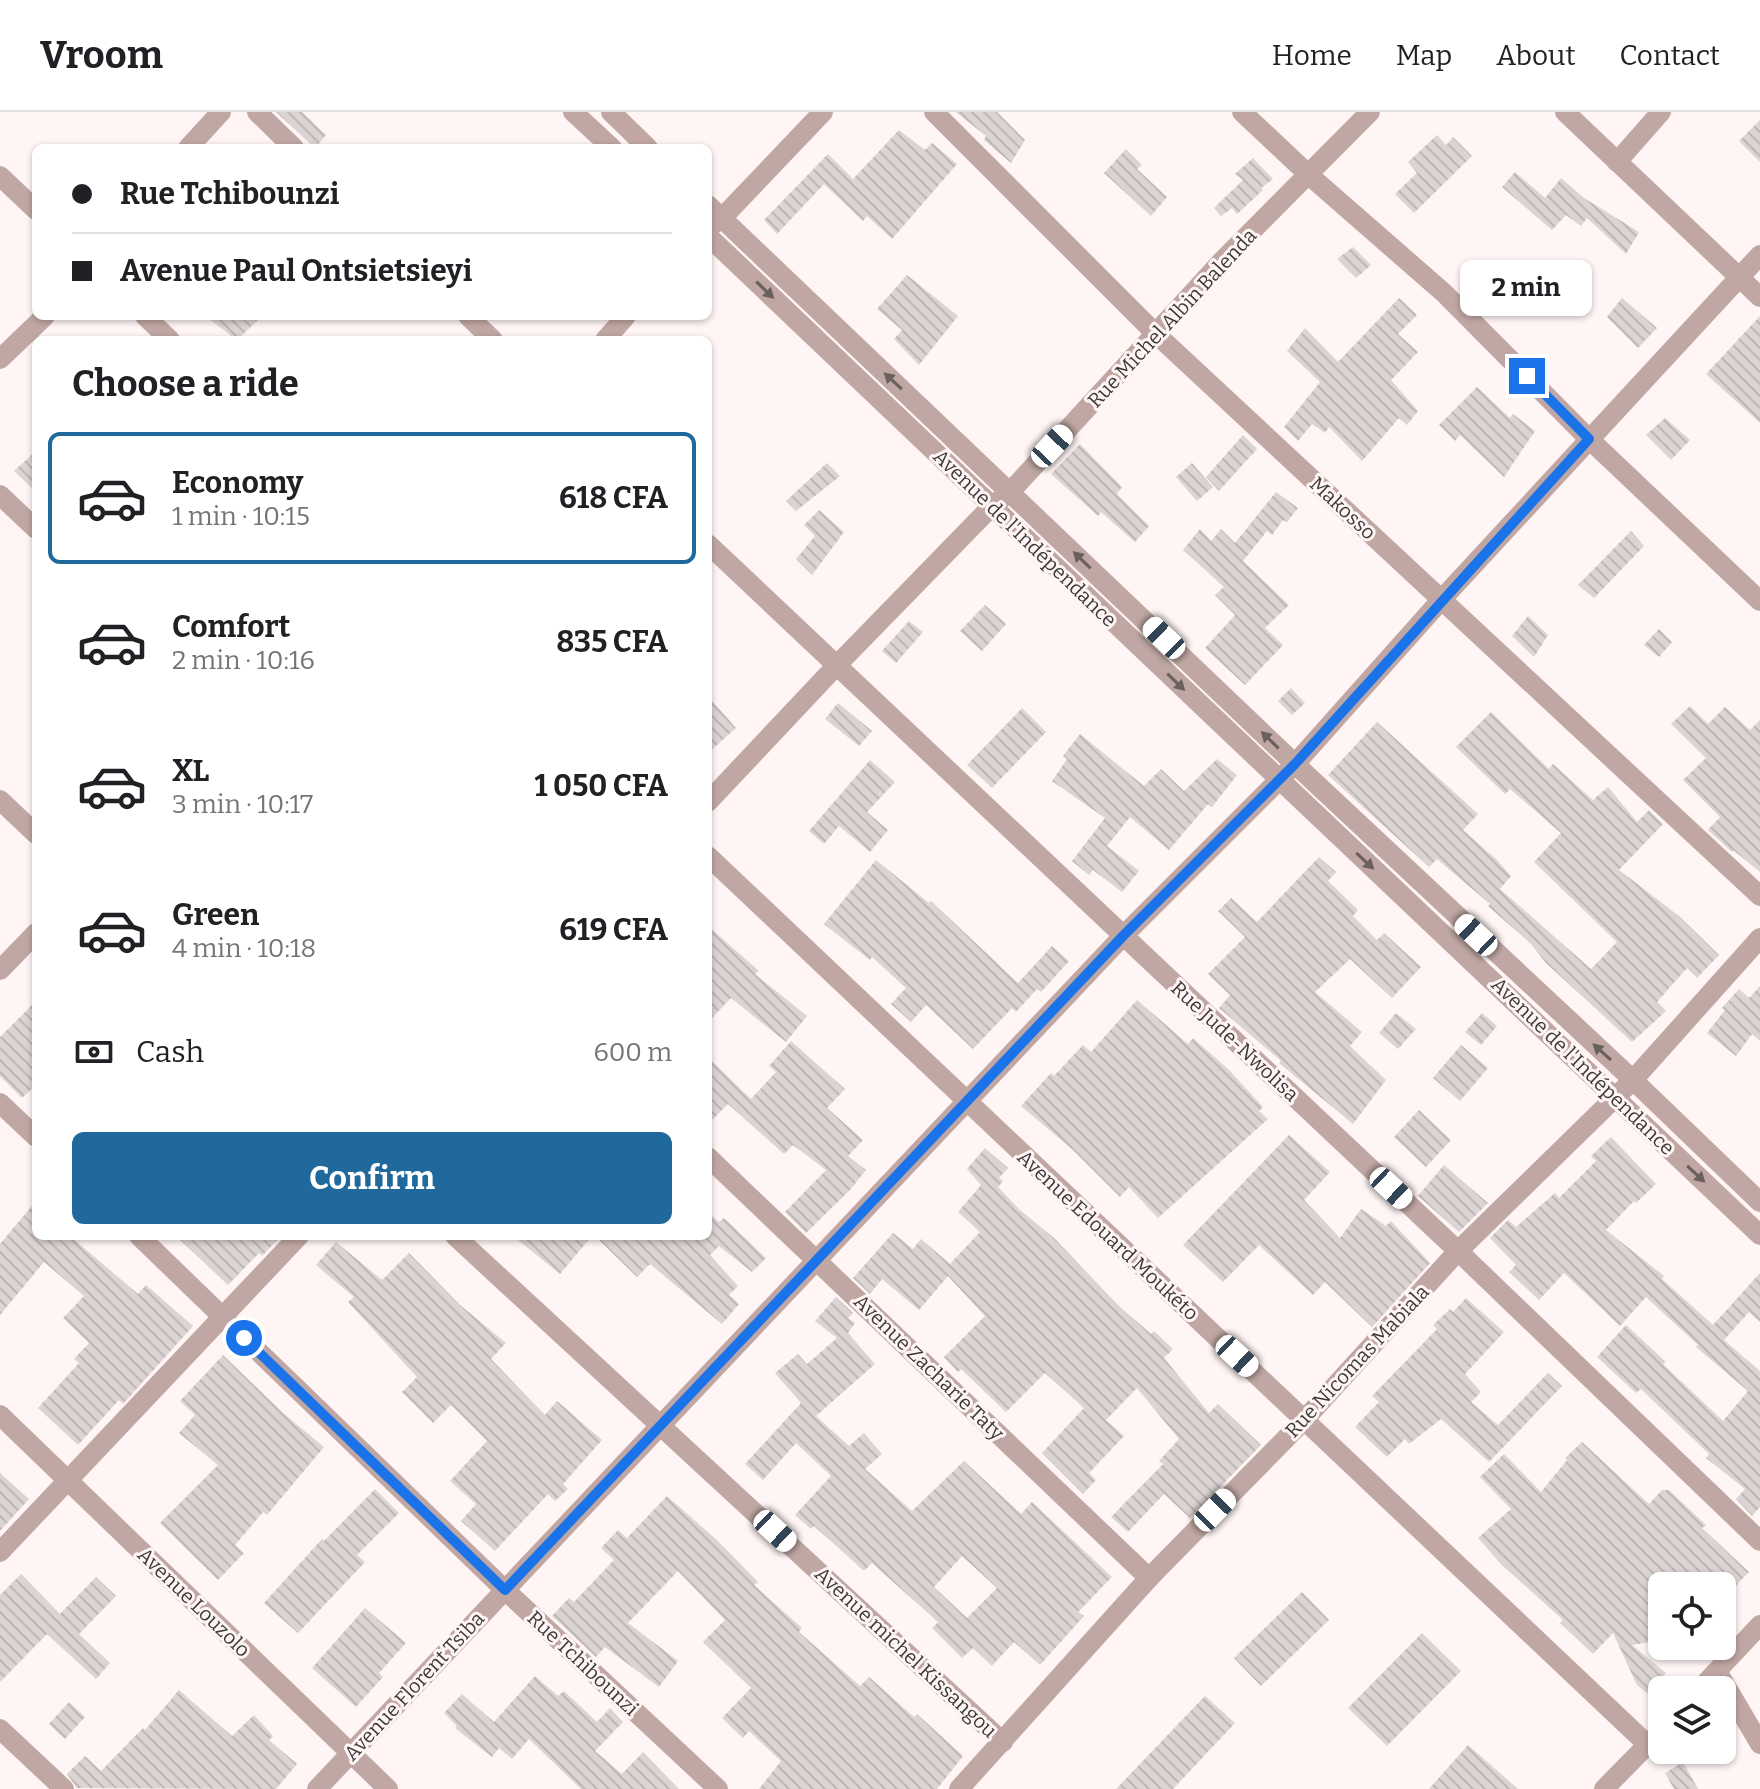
<!DOCTYPE html>
<html lang="en">
<head>
<meta charset="utf-8">
<style>
	body { margin:0; font-family:Bitter,serif; background:#f2f2f2; color:#202124; height:100vh; display:flex; flex-direction:column; font-size:30px; white-space:nowrap }
	* { box-sizing:border-box; margin:0 }
	p { font-size:26px; color:#757577 }
	.icon { flex:none; width:44px; height:44px; fill:none; stroke:currentColor; stroke-width:2; stroke-linecap:round; stroke-linejoin:round }
	.map { position:relative; flex:1; overflow:hidden }
	.details { position:absolute; left:32px; top:224px; width:680px; height:904px; display:flex; flex-direction:column; background:#fff; border-radius:12px; box-shadow:0 2px 6px #0004 }
	.details>* { flex:none }
	.top-card { position:absolute; left:32px; top:32px; width:680px; height:176px; border-radius:12px; box-shadow:0 2px 6px #0004; display:grid; align-content:center; height:176px; padding:0 40px; background:#fff }
	.controls { position:absolute; left:1648px; top:1460px; display:grid; gap:16px }
	.controls a { display:grid; place-items:center; width:88px; height:88px; border-radius:12px; background:#fff; box-shadow:0 2px 6px #0004; font-size:40px }
	.end { position:absolute; width:36px; height:36px; margin:-18px; border:10px solid #1a73e8; background:#fff; box-shadow:0 0 0 4px #fff }
	.from { border-radius:50% }
	.bubble { position:absolute; height:56px; border-radius:12px; background:#fff; box-shadow:0 2px 6px #0004; font-size:26px; font-weight:700; line-height:56px; text-align:center }
	.car { position:absolute; width:24px; height:48px; margin:-24px -12px; border-radius:10px; box-shadow:0 0 6px 2px #0007; background:linear-gradient(#fff 24%,#345 0 40%,#fff 0 76%,#345 0 86%,#fff 0) }
	.top-card b { display:flex; align-items:center; gap:28px; height:76px; font-size:30px }
	.top-card b+b { border-top:2px solid #e0e0e0 }
	.top-card i { width:20px; height:20px; background:#202124 }
	ul { padding:0; list-style:none }
	li { display:flex; align-items:center; gap:24px; height:132px; margin:0 16px 12px; padding:0 24px; border:4px solid transparent; border-radius:12px }
	li div { flex:1 }
	li b { display:block; font-size:30px }
	li em { font-style:normal; font-weight:700 }
	li.current { border-color:#1f699d }
	li>.icon { width:72px; height:72px; stroke-width:1.5 }
	h2 { padding:0 40px; font-size:36px; line-height:96px }
	.pay { display:flex; align-items:center; gap:20px; height:88px; padding:0 40px; font-size:30px }
	.pay p { margin-inline-start:auto }
	.cta { display:flex; gap:16px; margin-top:auto; padding:16px 40px }
	.cta a { flex:1; height:92px; border-radius:12px; background:#1f699d; color:#fff; font-size:32px; font-weight:700; line-height:92px; text-align:center }
	header { display:flex; align-items:center; gap:48px; box-sizing:border-box; height:112px; padding:0 40px; background:#fff; border-bottom:2px solid #e0e0e0 }
	header strong { font-size:38px }
	nav { display:flex; gap:44px; margin-inline-start:auto; font-size:28px }
	.map>svg:first-child { display:block }
	.building { fill:url(#building-back-hatch); fill-rule:evenodd }
	.lines { fill:none; stroke-linecap:round; stroke-linejoin:round }
	.minor { stroke:#c0a7a3; stroke-width:20 }
	.oneway { fill:#6a605d }
	.route { stroke:#1a73e8; stroke-width:10 }
	.labels { text-anchor:middle; dominant-baseline:central; stroke-width:6; stroke-linejoin:round; paint-order:stroke }
	.street-label { font-size:20px; fill:#3c3938; stroke:#fef5f4 }
</style>
</head>
<body>
<header>
<strong>Vroom</strong>
<nav><a>Home</a><a>Map</a><a>About</a><a>Contact</a></nav>
</header>
<div class="map">
<svg width="1760" height="1677" viewBox="0 0 1760 1677">
	<defs>
		<pattern id="building-back-hatch" width="6" height="6" patternUnits="userSpaceOnUse" patternTransform="scale(2)"><rect width="6" height="6" fill="#dcd4d2"/><path d="M-1 5l2 2M0 0l6 6M5-1l2 2" fill="none" stroke="#beb7b5"/></pattern>
	</defs>
	<rect width="100%" height="100%" fill="#fef5f4"/>
	<!-- building -->
	<g class="building">
		<path d="M276,0H302L326,23L315,36Z"/>
		<path d="M956,0H997L1025,28L1011,51L984,28L986,24Z"/>
		<path d="M1760,8V50L1739,29Z"/>
		<path d="M899,18L925,38L932,31L957,52L892,127L867,104L863,109L824,72L777,122L764,108L828,42L853,67Z"/>
		<path d="M1437,23L1446,33L1453,25L1472,44L1414,101L1395,82L1417,61L1408,50Z"/>
		<path d="M1126,37L1142,53L1137,57L1167,85L1151,104L1104,61Z"/>
		<path d="M1253,46L1273,67L1261,76L1263,78L1237,102L1232,96L1221,104L1214,96L1243,68L1235,62Z"/>
		<path d="M1515,60L1545,86L1561,66L1584,86L1639,120L1626,142L1587,106L1581,114L1566,103L1552,118L1502,75Z"/>
		<path d="M1353,135L1371,153L1356,166L1337,147Z"/>
		<path d="M907,163L958,204L919,253L894,227L902,218L877,197Z"/>
		<path d="M1399,186L1417,203L1398,222L1418,240L1391,268L1418,299L1407,313L1399,306L1362,349L1329,315L1325,321L1312,312L1298,329L1284,315L1320,270L1287,239L1305,216L1338,250Z"/>
		<path d="M1622,186L1657,216L1638,236L1607,205Z"/>
		<path d="M205,204H262L237,228Z"/>
		<path d="M1760,204V311L1706,262Z"/>
		<path d="M1477,275L1510,306L1513,302L1535,319L1504,365L1460,323L1455,329L1439,313Z"/>
		<path d="M1665,306L1690,328L1671,348L1646,323Z"/>
		<path d="M1243,323L1257,337L1219,379L1206,365Z"/>
		<path d="M1080,332L1122,375L1117,382L1149,414L1135,430L1101,400L1098,404L1051,362Z"/>
		<path d="M36,339V380L14,359Z"/>
		<path d="M827,351L840,364L796,399L786,389Z"/>
		<path d="M1192,351L1213,375L1197,389L1176,365Z"/>
		<path d="M1276,380L1298,396L1287,410L1283,408L1272,423L1267,419L1243,449L1289,493L1265,516L1283,533L1245,573L1205,536L1235,503L1215,483L1224,475L1183,438L1200,417L1211,429L1221,417L1235,431Z"/>
		<path d="M819,398L844,420L812,463L796,447L815,424L804,413Z"/>
		<path d="M1631,419L1644,434L1594,486L1578,473Z"/>
		<path d="M985,493L1006,512L982,539L960,519Z"/>
		<path d="M1528,504L1548,523L1534,545L1512,524Z"/>
		<path d="M909,509L923,520L896,551L882,539Z"/>
		<path d="M1659,517L1672,530L1659,545L1644,533Z"/>
		<path d="M1291,576L1305,591L1292,603L1278,589Z"/>
		<path d="M708,584L736,616L708,641Z"/>
		<path d="M838,591L872,619L859,634L825,607Z"/>
		<path d="M1690,594L1708,612L1725,595L1750,618L1760,608V760L1733,738L1732,740L1708,718L1720,705L1683,668L1706,646L1671,612Z"/>
		<path d="M1022,596L1046,620L992,676L967,653Z"/>
		<path d="M1491,600L1549,657L1553,652L1593,688L1608,675L1637,710L1649,698L1663,712L1619,758L1679,804L1719,843L1697,866L1687,856L1657,890L1666,899L1632,930L1546,851L1531,832L1488,794L1490,792L1437,747L1429,755L1328,663L1377,610L1478,702L1463,718L1496,747L1511,764L1500,777L1591,857L1617,830L1534,750L1561,721L1510,677L1505,682L1456,635Z"/>
		<path d="M1080,622L1144,674L1161,657L1184,679L1217,647L1237,663L1212,695L1208,692L1169,738L1130,705L1107,734L1139,759L1122,780L1093,758L1089,763L1072,749L1105,706L1052,669L1067,647L1063,644Z"/>
		<path d="M870,648L895,670L867,700L888,718L870,740L839,714L824,732L809,719Z"/>
		<path d="M1319,745L1336,760L1328,769L1358,798L1353,804L1377,828L1384,821L1421,855L1392,886L1350,847L1315,880L1362,920L1350,934L1386,968L1353,1012L1279,951L1281,949L1219,896L1230,883L1208,862L1245,825L1218,799L1231,786L1257,810Z"/>
		<path d="M876,748L929,791L931,789L1018,871L1052,834L1069,849L1041,880L1037,877L1016,900L1012,896L973,937L926,893L911,910L891,892L906,876L872,845L870,848L824,812Z"/>
		<path d="M708,814L759,859L755,862L807,904L786,930L731,886L708,910Z"/>
		<path d="M1760,874V929L1752,922L1736,944L1707,921L1725,898L1722,896L1739,877L1749,886Z"/>
		<path d="M1137,888L1188,932L1193,926L1228,957L1263,995L1259,999L1268,1007L1158,1106L1129,1075L1120,1085L1073,1038L1021,994L1051,961L1054,964L1083,933L1091,940Z"/>
		<path d="M36,889V973L22,986L0,964V925Z"/>
		<path d="M1396,901L1416,917L1398,937L1379,921Z"/>
		<path d="M1482,901L1497,914L1481,933L1465,920Z"/>
		<path d="M791,929L845,977L827,996L863,1028L848,1044L866,1058L850,1078L806,1121L785,1100L826,1058L793,1033L784,1042L728,992L708,1012V945L751,987L776,960L769,954Z"/>
		<path d="M1461,933L1488,956L1460,989L1433,966Z"/>
		<path d="M1419,998L1451,1028L1426,1055L1394,1025Z"/>
		<path d="M1289,1023L1330,1060L1304,1088L1340,1126L1361,1097L1386,1114L1391,1109L1430,1151L1372,1215L1325,1170L1313,1183L1259,1133L1223,1170L1183,1133Z"/>
		<path d="M1611,1025L1656,1072L1636,1091L1634,1089L1606,1118L1664,1164L1662,1167L1713,1213L1760,1161V1210L1749,1200L1724,1228L1760,1259V1395L1752,1404L1736,1387L1745,1377L1706,1346L1709,1342L1641,1277L1636,1281L1597,1245L1626,1213L1666,1250L1663,1252L1723,1309L1748,1279L1696,1235L1698,1233L1646,1185L1620,1214L1564,1161L1539,1188L1509,1160L1516,1153L1490,1126L1508,1108L1516,1115L1555,1081L1559,1086L1596,1049L1591,1044Z"/>
		<path d="M985,1036L1008,1056L999,1066L1003,1069L998,1075L1019,1097L1054,1126L1118,1193L1151,1222L1154,1219L1173,1237L1164,1246L1209,1301L1218,1292L1261,1333L1190,1406L1164,1382L1128,1420L1111,1405L1163,1352L1159,1349L1179,1327L1137,1276L1106,1308L1124,1324L1089,1361L1096,1368L1083,1382L1042,1341L1084,1296L1045,1261L1006,1300L961,1257L958,1260L944,1245L985,1204L948,1164L919,1198L882,1167L870,1182L853,1166L893,1121L913,1137L921,1127L950,1152L980,1120L958,1100L981,1073L967,1057Z"/>
		<path d="M1444,1053L1488,1091L1459,1120L1418,1084Z"/>
		<path d="M36,1089V1124H70L138,1182L146,1173L193,1214L123,1292L119,1288L78,1333L38,1296L79,1251L74,1247L89,1231L63,1206L84,1184L44,1150L0,1203V1132Z"/>
		<path d="M708,1100L719,1110L724,1106L766,1146L752,1160L719,1134L710,1143L738,1174L729,1183L739,1192L722,1212L650,1152L637,1165L595,1124H708Z"/>
		<path d="M176,1124H281L262,1144L259,1141L228,1173Z"/>
		<path d="M513,1124H592L560,1162Z"/>
		<path d="M336,1130L382,1168L409,1141L460,1193L506,1231L491,1247L545,1303L557,1289L602,1328L563,1372L568,1377L555,1389L548,1382L495,1439L461,1409L476,1392L450,1369L487,1329L451,1293L433,1311L402,1280L417,1265L348,1190L354,1185L316,1153Z"/>
		<path d="M836,1185L853,1201L848,1206L855,1211L848,1221L875,1252L816,1304L849,1334L864,1321L882,1342L865,1357L912,1399L964,1349L1021,1402L1032,1390L1112,1465L1078,1500L1084,1504L1040,1553L1014,1530L992,1554L973,1536L962,1546L932,1516L938,1510L872,1451L864,1459L814,1414L811,1417L795,1403L831,1364L796,1331L763,1368L745,1352L801,1291L775,1261L798,1242L807,1252L837,1226L815,1209ZM962,1444L997,1476L967,1506L934,1475Z"/>
		<path d="M1466,1186L1504,1220L1465,1262L1481,1280L1471,1290L1498,1313L1548,1261L1562,1274L1489,1350L1441,1307L1409,1332L1405,1327L1387,1345L1355,1315L1379,1290L1372,1284L1437,1217L1433,1213L1450,1197L1453,1200Z"/>
		<path d="M223,1243L283,1301L324,1335L267,1403L263,1400L235,1433L244,1441L218,1468L160,1411L218,1353L179,1321L195,1303L180,1289Z"/>
		<path d="M1582,1330L1649,1392L1662,1378H1669L1706,1413L1702,1416L1749,1460L1722,1488V1474H1662V1528L1632,1533L1666,1561L1648,1582L1637,1573L1613,1521L1593,1542L1560,1511L1563,1508L1502,1453L1478,1426L1511,1397L1480,1365L1504,1342L1541,1380L1567,1348L1565,1346Z"/>
		<path d="M0,1361L29,1387L0,1419Z"/>
		<path d="M375,1377L399,1401L357,1443L365,1450L298,1521L264,1491L322,1427L324,1429Z"/>
		<path d="M667,1384L719,1430L758,1470L754,1473L802,1516L799,1520L860,1574L869,1565L914,1605L917,1602L963,1644L937,1677H759L781,1649L749,1619L743,1626L722,1606L751,1576L703,1530L725,1508L678,1459L628,1511L678,1549L659,1575L605,1535L596,1545L552,1504L569,1486L574,1490L614,1448L601,1436L618,1418L627,1426Z"/>
		<path d="M21,1462L60,1502L96,1465L116,1484L79,1522L110,1551L96,1567L47,1522L0,1570V1483Z"/>
		<path d="M1302,1480L1329,1508L1261,1574L1234,1546Z"/>
		<path d="M365,1496L406,1531L379,1561L383,1565L356,1595L312,1556Z"/>
		<path d="M1422,1521L1461,1559L1387,1634L1348,1596Z"/>
		<path d="M535,1564L558,1584L564,1579L597,1610L610,1596L623,1610L595,1639L622,1662L643,1640L679,1677H581L529,1627L512,1647L499,1636L492,1645L455,1616L457,1614L444,1601L462,1582L494,1610Z"/>
		<path d="M179,1578L232,1624L254,1603L273,1624L269,1628L297,1652L276,1677L77,1676L67,1662L85,1644L101,1659L143,1616L145,1618Z"/>
		<path d="M1205,1584L1235,1611L1173,1677H1116Z"/>
		<path d="M69,1590L85,1605L65,1627L49,1612Z"/>
		<path d="M1468,1633L1518,1677H1429Z"/>
		<path d="M1683,1650L1698,1677H1674L1665,1661Z"/>
	</g>
	<g class="lines">
		<!-- minor -->
		<g class="minor">
			<path d="M257,0L294,36"/>
			<path d="M573,0L612,36"/>
			<path d="M611,0L648,36"/>
			<path d="M934,0L1156,222L1760,784"/>
			<path d="M1242,0L1310,64L1444,181L1589,327L1760,489"/>
			<path d="M1565,0L1760,185"/>
			<path d="M188,36L221,0"/>
			<path d="M1617,50L1661,0"/>
			<path d="M0,64L36,98"/>
			<path d="M708,93L1295,652L1633,968L1760,1090"/>
			<path d="M711,114L722,106L823,0"/>
			<path d="M708,124C1058,458 1409,790 1760,1123"/>
			<path d="M145,204L170,228"/>
			<path d="M468,204L493,228"/>
			<path d="M605,228L626,204"/>
			<path d="M0,247L45,204"/>
			<path d="M0,383L36,417"/>
			<path d="M708,432L1458,1139L1760,1429"/>
			<path d="M0,688L36,722"/>
			<path d="M708,690L837,553L992,394L1011,379L1222,149L1370,0"/>
			<path d="M708,744L1648,1633"/>
			<path d="M0,858L36,821"/>
			<path d="M0,991L36,1025"/>
			<path d="M708,1045L1149,1466"/>
			<path d="M139,1124L505,1478L718,1677"/>
			<path d="M455,1124L1003,1630"/>
			<path d="M0,1303L388,1677"/>
			<path d="M0,1440L299,1124"/>
			<path d="M1717,1559L1760,1632"/>
			<path d="M1699,1578L1760,1513"/>
			<path d="M0,1617L64,1677"/>
			<path d="M317,1677L1123,824L1295,652L1442,487L1760,143"/>
			<path d="M959,1677L1149,1466L1304,1308L1458,1139L1633,968L1760,826"/>
			<path d="M1604,1677L1662,1618"/>
		</g>
	</g>
	<!-- one-way arrows -->
	<defs><path id="oneway-solid" d="M-6-.8H1V-3.2L6.5 0L1 3.2V.8H-6Z" transform="scale(2)"/></defs>
	<g class="oneway">
		<use href="#oneway-solid" transform="translate(765 178) rotate(44)"/>
		<use href="#oneway-solid" transform="translate(893 269) rotate(-137)"/>
		<use href="#oneway-solid" transform="translate(1082 448) rotate(-136)"/>
		<use href="#oneway-solid" transform="translate(1176 570) rotate(44)"/>
		<use href="#oneway-solid" transform="translate(1270 628) rotate(-136)"/>
		<use href="#oneway-solid" transform="translate(1365 749) rotate(43)"/>
		<use href="#oneway-solid" transform="translate(1602 940) rotate(-138)"/>
		<use href="#oneway-solid" transform="translate(1696 1062) rotate(43)"/>
	</g>
	<g class="lines">
		<!-- route -->
		<path class="route" d="M244,1226L505,1478L1123,824L1295,652L1589,327L1527,264"/>
	</g>
	<g class="labels">
		<!-- street labels -->
		<g class="street-label">
			<text transform="translate(1172 206) rotate(-47)">Rue Michel Albin Balenda</text>
			<text transform="translate(1343 396) rotate(43)">Makosso</text>
			<text transform="translate(1025 426) rotate(44)">Avenue de l'Indépendance</text>
			<text transform="translate(1235 929) rotate(43)">Rue Jude-Nwolisa</text>
			<text transform="translate(1583 954) rotate(44)">Avenue de l'Indépendance</text>
			<text transform="translate(1108 1123) rotate(43)">Avenue Edouard Moukéto</text>
			<text transform="translate(1357 1249) rotate(-47)">Rue Nicomas Mabiala</text>
			<text transform="translate(929 1255) rotate(44)">Avenue Zacharie Taty</text>
			<text transform="translate(194 1490) rotate(44)">Avenue Louzolo</text>
			<text transform="translate(906 1540) rotate(43)">Avenue michel Kissangou</text>
			<text transform="translate(583 1551) rotate(43)">Rue Tchibounzi</text>
			<text transform="translate(414 1574) rotate(-47)">Avenue Florent Tsiba</text>
		</g>
	</g>
</svg>
<div class="controls">
<a><svg class="icon" aria-label="locate" viewBox="0 0 24 24"><circle cx="12" cy="12" r="6"/><path d="M12 2v4M12 18v4M2 12h4M18 12h4"/></svg></a>
<a><svg class="icon" aria-label="layers" viewBox="0 0 24 24"><path d="M12 4l9 5-9 5-9-5zM3 14l9 5 9-5"/></svg></a>
</div>
<i class="end from" style="left:244px;top:1226px"></i>
<i class="end" style="left:1527px;top:264px"></i>
<div class="bubble" style="left:1460px;top:148px;width:132px">2 min</div>
<i class="car" style="left:1052px;top:334px;rotate:43deg"></i>
<i class="car" style="left:1164px;top:526px;rotate:314deg"></i>
<i class="car" style="left:1476px;top:823px;rotate:313deg"></i>
<i class="car" style="left:1391px;top:1076px;rotate:133deg"></i>
<i class="car" style="left:1237px;top:1244px;rotate:133deg"></i>
<i class="car" style="left:1215px;top:1398px;rotate:44deg"></i>
<i class="car" style="left:775px;top:1419px;rotate:133deg"></i>
<div class="top-card">
<b><i class="from"></i>Rue Tchibounzi</b>
<b><i></i>Avenue Paul Ontsietsieyi</b>
</div>
<section class="details">
<h2>Choose a ride</h2>
<ul>
<li class="current"><svg class="icon" aria-label="car" viewBox="0 0 24 24"><path d="M5 17H2v-5l4-1 3-4h7l3 4 3 1v5h-3M9 17h6M6 11h13"/><circle cx="7" cy="17" r="2"/><circle cx="17" cy="17" r="2"/></svg><div><b>Economy</b><p>1 min · 10:15</p></div><em>618 CFA</em></li>
<li><svg class="icon" aria-label="car" viewBox="0 0 24 24"><path d="M5 17H2v-5l4-1 3-4h7l3 4 3 1v5h-3M9 17h6M6 11h13"/><circle cx="7" cy="17" r="2"/><circle cx="17" cy="17" r="2"/></svg><div><b>Comfort</b><p>2 min · 10:16</p></div><em>835 CFA</em></li>
<li><svg class="icon" aria-label="car" viewBox="0 0 24 24"><path d="M5 17H2v-5l4-1 3-4h7l3 4 3 1v5h-3M9 17h6M6 11h13"/><circle cx="7" cy="17" r="2"/><circle cx="17" cy="17" r="2"/></svg><div><b>XL</b><p>3 min · 10:17</p></div><em>1 050 CFA</em></li>
<li><svg class="icon" aria-label="car" viewBox="0 0 24 24"><path d="M5 17H2v-5l4-1 3-4h7l3 4 3 1v5h-3M9 17h6M6 11h13"/><circle cx="7" cy="17" r="2"/><circle cx="17" cy="17" r="2"/></svg><div><b>Green</b><p>4 min · 10:18</p></div><em>619 CFA</em></li>
</ul>
<div class="pay"><svg class="icon" aria-label="cash" viewBox="0 0 24 24"><path d="M3 7h18v10H3z"/><circle cx="12" cy="12" r="2"/></svg>Cash<p>600 m</p></div>
<div class="cta"><a>Confirm</a></div>
</section>
</div>
</body>
</html>
